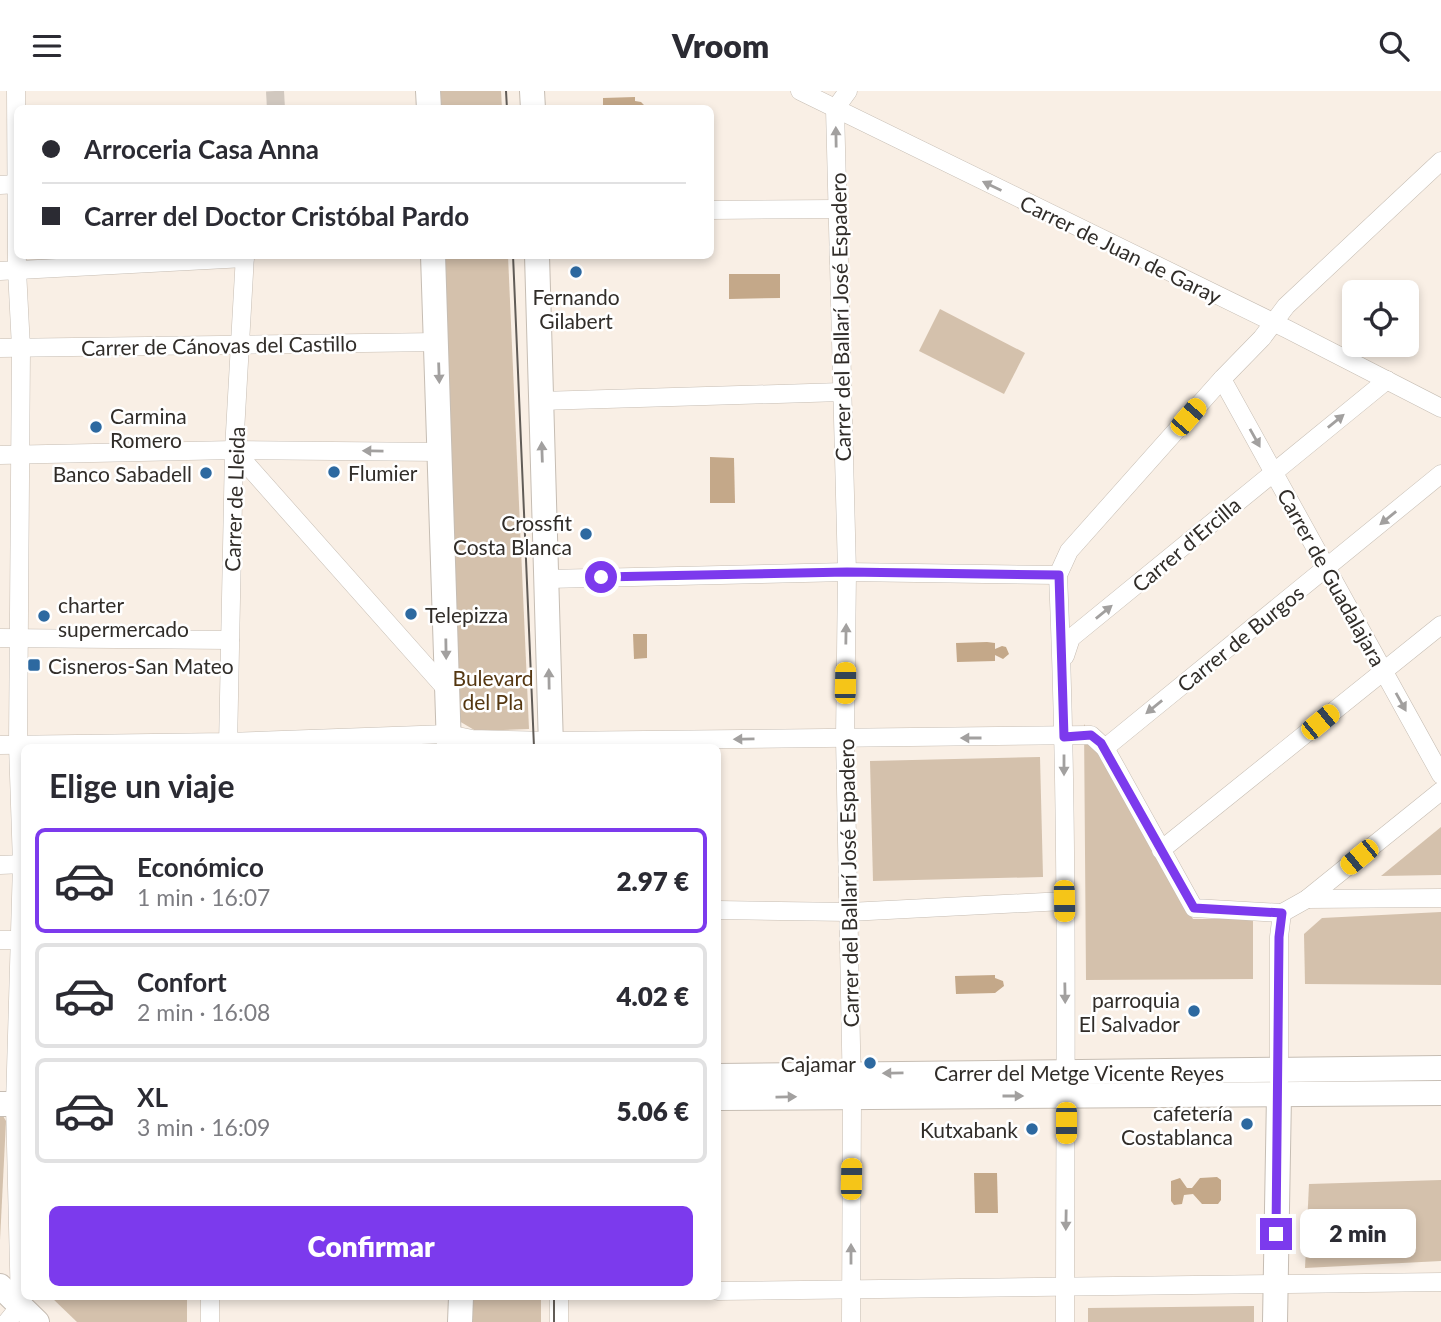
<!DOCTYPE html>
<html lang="es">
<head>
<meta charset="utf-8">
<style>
	body { margin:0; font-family:Lato,sans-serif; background:#f7f7f7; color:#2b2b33; height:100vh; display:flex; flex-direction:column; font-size:26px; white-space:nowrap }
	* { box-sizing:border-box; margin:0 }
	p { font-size:23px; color:#7c7c81 }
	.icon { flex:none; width:38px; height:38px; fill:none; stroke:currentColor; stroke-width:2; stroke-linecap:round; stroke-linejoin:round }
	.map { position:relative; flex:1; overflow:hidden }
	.side { position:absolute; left:21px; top:653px; width:700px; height:556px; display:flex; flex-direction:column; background:#fff; border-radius:10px; box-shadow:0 4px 10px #0003 }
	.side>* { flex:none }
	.banner { position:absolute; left:14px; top:14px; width:700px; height:154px; border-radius:10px; box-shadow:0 4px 10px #0003; display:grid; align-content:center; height:154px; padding:0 28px; background:#fff }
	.controls { position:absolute; left:1342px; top:189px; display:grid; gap:14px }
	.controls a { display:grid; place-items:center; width:77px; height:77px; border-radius:10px; background:#fff; box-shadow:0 4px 10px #0003; font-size:35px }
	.end { position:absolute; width:32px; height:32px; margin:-16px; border:9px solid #7c3aed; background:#fff; box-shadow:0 0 0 4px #fff }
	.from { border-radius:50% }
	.bubble { position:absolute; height:49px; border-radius:10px; background:#fff; box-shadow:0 4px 10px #0003; font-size:23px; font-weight:800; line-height:49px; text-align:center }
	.car { position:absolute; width:21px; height:42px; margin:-21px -10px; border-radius:9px; box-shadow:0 0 5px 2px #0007; background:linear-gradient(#f5c518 24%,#345 0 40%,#f5c518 0 76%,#345 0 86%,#f5c518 0) }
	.banner b { display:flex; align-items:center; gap:24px; height:66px; font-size:26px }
	.banner b+b { border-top:2px solid #e1e1e2 }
	.banner i { width:18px; height:18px; background:#2b2b33 }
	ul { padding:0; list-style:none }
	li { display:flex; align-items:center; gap:21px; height:105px; margin:0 14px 10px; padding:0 14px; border:4px solid #e1e1e2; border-radius:10px }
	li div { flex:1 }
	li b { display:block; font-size:26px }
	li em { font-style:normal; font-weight:800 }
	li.selected { border-color:#7c3aed }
	li>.icon { width:63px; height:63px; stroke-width:1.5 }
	h2 { padding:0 28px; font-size:32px; line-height:84px }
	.button { display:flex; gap:14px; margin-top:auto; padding:14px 28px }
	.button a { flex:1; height:80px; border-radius:10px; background:#7c3aed; color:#fff; font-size:28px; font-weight:800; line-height:80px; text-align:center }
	header { display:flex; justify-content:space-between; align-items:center; height:91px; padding:0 28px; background:#fff; font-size:32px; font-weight:800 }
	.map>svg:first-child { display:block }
	.green { fill:#d4c1ac }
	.water { fill:#c4a889 }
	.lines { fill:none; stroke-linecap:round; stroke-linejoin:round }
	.street-tunnel { stroke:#d1c8bf; stroke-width:18; stroke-dasharray:18 9; stroke-linecap:butt }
	.street-casing { stroke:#c6bdb3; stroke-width:19 }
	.secondary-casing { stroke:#c6bdb3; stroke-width:26 }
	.street { stroke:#fff; stroke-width:18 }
	.secondary { stroke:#fff; stroke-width:24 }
	.tram { stroke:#615c57; stroke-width:2 }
	.oneway { fill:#a2a09f }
	.route { stroke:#7c3aed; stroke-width:9 }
	.poi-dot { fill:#2d69a0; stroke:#fff; stroke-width:2.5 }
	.labels { text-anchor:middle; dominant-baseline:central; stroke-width:5; stroke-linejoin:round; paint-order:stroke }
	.street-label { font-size:21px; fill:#312d29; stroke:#fff }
	.poi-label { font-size:21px; fill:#312d29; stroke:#fff; text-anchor:end }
	.park-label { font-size:21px; fill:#553711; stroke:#fff }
</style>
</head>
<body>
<header><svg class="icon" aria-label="menu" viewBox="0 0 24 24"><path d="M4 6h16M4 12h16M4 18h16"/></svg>Vroom<svg class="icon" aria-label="search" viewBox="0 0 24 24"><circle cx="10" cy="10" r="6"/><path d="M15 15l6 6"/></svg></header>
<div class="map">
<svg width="1441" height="1231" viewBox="0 0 1441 1231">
	<rect width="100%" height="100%" fill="#f9efe5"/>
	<!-- green -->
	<g class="green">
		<path d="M438,0H501L502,17H438Z"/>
		<path d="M443,165H508L529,638L476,640L459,630Z"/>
		<path d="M940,218L1025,262L1004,303L919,260Z"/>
		<path d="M1084,633L1193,828H1253V888L1086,889Z"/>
		<path d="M1040,666L1043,786L873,790L870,670Z"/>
		<path d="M1441,736V784L1381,785Z"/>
		<path d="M1441,821V894L1305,893L1304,843L1322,827Z"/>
		<path d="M0,1020L6,1030L0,1149Z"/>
		<path d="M1441,1089V1170L1305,1177L1309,1093Z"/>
		<path d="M51,1206H187V1231H77Z"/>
		<rect x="468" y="1206" width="73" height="25"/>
		<path d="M1254,1215V1231H1088V1217Z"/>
	</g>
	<!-- water -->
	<g class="water">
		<path d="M635,6V10L641,11L647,17H603V7Z"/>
		<path d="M729,183H780V207L729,208Z"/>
		<path d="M710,366L734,367L735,412H710Z"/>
		<path d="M633,543H647V567L634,568Z"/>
		<path d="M987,551L995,552V558L1002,555L1006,556L1009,563L1003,568L995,564V570L957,571L956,552Z"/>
		<path d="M995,884V887L1003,890L1004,895L995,902L956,903L955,885Z"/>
		<path d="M974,1082H997L998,1122H975Z"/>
		<path d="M1217,1086L1221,1089V1109L1218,1113H1202L1193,1103L1184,1104L1182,1113L1174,1114L1171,1110V1090L1180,1087L1187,1097H1192L1200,1087Z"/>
	</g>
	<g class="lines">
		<!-- street-tunnel -->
		<path class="street-tunnel" d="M275,0L276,18"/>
		<defs>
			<g id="street">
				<path d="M800,0L1287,238L1441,317"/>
				<path d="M848,0L835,18L847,481L845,647L852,1006L851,1231"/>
				<path d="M0,94L18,93"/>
				<path d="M710,119L837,118"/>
				<path d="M0,180L245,167"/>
				<path d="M0,257L438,251"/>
				<path d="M1222,288L1441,684"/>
				<path d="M540,310L842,301"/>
				<path d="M234,359L447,599"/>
				<path d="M0,364L234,359L441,361"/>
				<path d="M547,488L847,481L1058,484"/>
				<path d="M0,547L230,549"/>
				<path d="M1065,565L1071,547L1387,289"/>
				<path d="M0,654L228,651L448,643L472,648L550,650L1091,644L1105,657L1194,817L1282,822"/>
				<path d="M228,656L234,359L245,164"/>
				<path d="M1105,657L1441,383"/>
				<path d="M1161,759L1441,534"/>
				<path d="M0,774L24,773"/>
				<path d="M1307,808L1441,807"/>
				<path d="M718,819L849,821L1064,810"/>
				<path d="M1282,822L1307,808L1441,700"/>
				<path d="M0,849H24"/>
				<path d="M1279,990V846L1282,822"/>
				<path d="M718,1200L1441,1191"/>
				<path d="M559,1206V1231"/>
				<path d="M7,1231L20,1215L15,1013L22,773L18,654L21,257L17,179L16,0"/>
				<path d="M210,1231V1206"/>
				<path d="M1065,1231C1065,982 1069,733 1058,484L1069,460L1222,288L1262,247L1286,215L1441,70"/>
			</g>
			<g id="secondary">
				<path d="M428,0L429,18"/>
				<path d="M532,0L533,18"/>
				<path d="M433,164L449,656"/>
				<path d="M537,164L551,656"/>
				<path d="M718,985L1441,977"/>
				<path d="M718,1007L1441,1002"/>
				<path d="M0,1013H24"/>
				<path d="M0,1195L37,1231"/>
				<path d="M460,1231L461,1206"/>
				<path d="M1275,1231L1279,1004"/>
			</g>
		</defs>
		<!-- street casing -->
		<use href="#street" class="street-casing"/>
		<!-- secondary casing -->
		<use href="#secondary" class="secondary-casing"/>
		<!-- street -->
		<use href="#street" class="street"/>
		<!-- secondary -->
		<use href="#secondary" class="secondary"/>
		<!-- tram -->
		<g class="tram">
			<path d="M506,0L507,18"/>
			<path d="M513,164L534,656"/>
			<path d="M554,1231V1206"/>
		</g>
	</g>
	<!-- one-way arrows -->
	<defs><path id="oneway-solid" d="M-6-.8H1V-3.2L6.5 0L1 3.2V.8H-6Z" transform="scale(1.75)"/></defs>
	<g class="oneway">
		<use href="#oneway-solid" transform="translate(836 46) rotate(-91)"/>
		<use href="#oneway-solid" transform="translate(992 95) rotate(-154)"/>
		<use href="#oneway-solid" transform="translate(439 282) rotate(88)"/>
		<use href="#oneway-solid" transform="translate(1336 330) rotate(-39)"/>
		<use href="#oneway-solid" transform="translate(1255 347) rotate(61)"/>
		<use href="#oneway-solid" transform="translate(373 360) rotate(-179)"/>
		<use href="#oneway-solid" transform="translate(542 361) rotate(-92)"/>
		<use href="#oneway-solid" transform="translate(1388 427) rotate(141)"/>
		<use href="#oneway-solid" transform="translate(1104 521) rotate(-39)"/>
		<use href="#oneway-solid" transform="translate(846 543) rotate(-89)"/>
		<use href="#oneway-solid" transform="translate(446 558) rotate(89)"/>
		<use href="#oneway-solid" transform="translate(549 588) rotate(-91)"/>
		<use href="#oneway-solid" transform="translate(1401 611) rotate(61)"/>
		<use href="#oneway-solid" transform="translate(1154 616) rotate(141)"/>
		<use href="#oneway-solid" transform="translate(971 647) rotate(180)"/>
		<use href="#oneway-solid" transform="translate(744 648) rotate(179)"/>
		<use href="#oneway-solid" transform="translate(1064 674) rotate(90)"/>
		<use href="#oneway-solid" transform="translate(1065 902) rotate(89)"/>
		<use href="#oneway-solid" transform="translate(893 982) rotate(179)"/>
		<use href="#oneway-solid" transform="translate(1013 1005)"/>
		<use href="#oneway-solid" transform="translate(786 1006) rotate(-1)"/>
		<use href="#oneway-solid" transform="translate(1066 1129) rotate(91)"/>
		<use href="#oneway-solid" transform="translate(851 1163) rotate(-90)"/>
	</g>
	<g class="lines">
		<!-- route -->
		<path class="route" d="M601,486L847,481L1059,484L1064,646L1091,644L1101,652L1194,817L1282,822L1279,846L1276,1143"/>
	</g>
	<!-- markers -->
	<g class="poi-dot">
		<circle cx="576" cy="181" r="7"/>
		<circle cx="96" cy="336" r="7"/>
		<circle cx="334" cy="381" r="7"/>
		<circle cx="206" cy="382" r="7"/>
		<circle cx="586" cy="443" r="7"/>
		<circle cx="411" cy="523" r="7"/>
		<circle cx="44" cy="525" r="7"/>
		<rect x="27" y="567" width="14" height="14" rx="3.5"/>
		<circle cx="1194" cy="920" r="7"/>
		<circle cx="870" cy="972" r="7"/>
		<circle cx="1247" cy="1033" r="7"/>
		<circle cx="1032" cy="1038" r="7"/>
	</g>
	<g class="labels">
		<!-- street labels -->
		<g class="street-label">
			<text transform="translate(1121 158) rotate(26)">Carrer de Juan de Garay</text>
			<text transform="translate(840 226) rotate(-91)">Carrer del Ballarí José Espadero</text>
			<text transform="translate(219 254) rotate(-1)">Carrer de Cánovas del Castillo</text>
			<text transform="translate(234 408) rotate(-88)">Carrer de Lleida</text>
			<text transform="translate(1186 453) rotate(-40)">Carrer d'Ercilla</text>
			<text transform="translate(1332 486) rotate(61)">Carrer de Guadalajara</text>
			<text transform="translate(1240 547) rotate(-39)">Carrer de Burgos</text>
			<text transform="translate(848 792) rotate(-91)">Carrer del Ballarí José Espadero</text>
			<text x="1079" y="981">Carrer del Metge Vicente Reyes</text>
		</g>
		<!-- poi labels -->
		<g class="poi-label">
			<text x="576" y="205" text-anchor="middle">Fernando<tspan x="576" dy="24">Gilabert</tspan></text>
			<text x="110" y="324" text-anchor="start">Carmina<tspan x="110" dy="24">Romero</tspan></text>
			<text x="348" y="381" text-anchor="start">Flumier</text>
			<text x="192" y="382">Banco Sabadell</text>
			<text x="572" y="431">Crossfit<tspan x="572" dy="24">Costa Blanca</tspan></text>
			<text x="58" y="513" text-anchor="start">charter<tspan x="58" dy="24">supermercado</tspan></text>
			<text x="425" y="523" text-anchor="start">Telepizza</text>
			<text x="48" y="574" text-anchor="start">Cisneros-San Mateo</text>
			<text x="1180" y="908">parroquia<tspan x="1180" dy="24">El Salvador</tspan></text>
			<text x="856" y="972">Cajamar</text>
			<text x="1233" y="1021">cafetería<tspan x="1233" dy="24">Costablanca</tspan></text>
			<text x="1018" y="1038">Kutxabank</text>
		</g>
		<!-- park labels -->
		<g class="park-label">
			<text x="493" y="586">Bulevard<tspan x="493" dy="24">del Pla</tspan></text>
		</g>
	</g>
</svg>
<div class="controls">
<a><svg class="icon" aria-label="locate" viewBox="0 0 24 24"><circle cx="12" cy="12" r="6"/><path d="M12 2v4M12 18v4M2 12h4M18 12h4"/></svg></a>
</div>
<i class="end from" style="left:601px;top:486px"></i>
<i class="end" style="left:1276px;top:1143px"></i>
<div class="bubble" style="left:1300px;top:1118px;width:116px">2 min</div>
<i class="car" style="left:1188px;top:326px;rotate:41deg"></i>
<i class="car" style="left:845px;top:592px;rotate:1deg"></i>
<i class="car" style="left:1320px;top:631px;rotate:51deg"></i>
<i class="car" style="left:1359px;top:766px;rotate:231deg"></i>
<i class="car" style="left:1064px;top:810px;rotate:179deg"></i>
<i class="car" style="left:1066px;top:1032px;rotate:180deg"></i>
<i class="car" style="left:851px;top:1088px;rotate:1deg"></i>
<div class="banner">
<b><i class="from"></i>Arroceria Casa Anna</b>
<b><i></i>Carrer del Doctor Cristóbal Pardo</b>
</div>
<section class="side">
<h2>Elige un viaje</h2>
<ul>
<li class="selected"><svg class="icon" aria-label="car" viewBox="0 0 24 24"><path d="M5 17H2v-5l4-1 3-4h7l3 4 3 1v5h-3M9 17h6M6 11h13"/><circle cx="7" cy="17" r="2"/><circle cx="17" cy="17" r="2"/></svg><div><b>Económico</b><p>1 min · 16:07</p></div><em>2.97 €</em></li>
<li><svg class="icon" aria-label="car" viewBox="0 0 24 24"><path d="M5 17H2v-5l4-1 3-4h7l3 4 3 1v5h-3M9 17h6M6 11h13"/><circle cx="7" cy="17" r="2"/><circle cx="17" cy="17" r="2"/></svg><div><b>Confort</b><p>2 min · 16:08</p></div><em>4.02 €</em></li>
<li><svg class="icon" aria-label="car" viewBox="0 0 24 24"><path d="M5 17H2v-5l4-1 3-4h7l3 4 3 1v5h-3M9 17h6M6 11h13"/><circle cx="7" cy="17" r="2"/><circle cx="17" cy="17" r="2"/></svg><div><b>XL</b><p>3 min · 16:09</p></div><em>5.06 €</em></li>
</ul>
<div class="button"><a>Confirmar</a></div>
</section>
</div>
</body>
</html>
